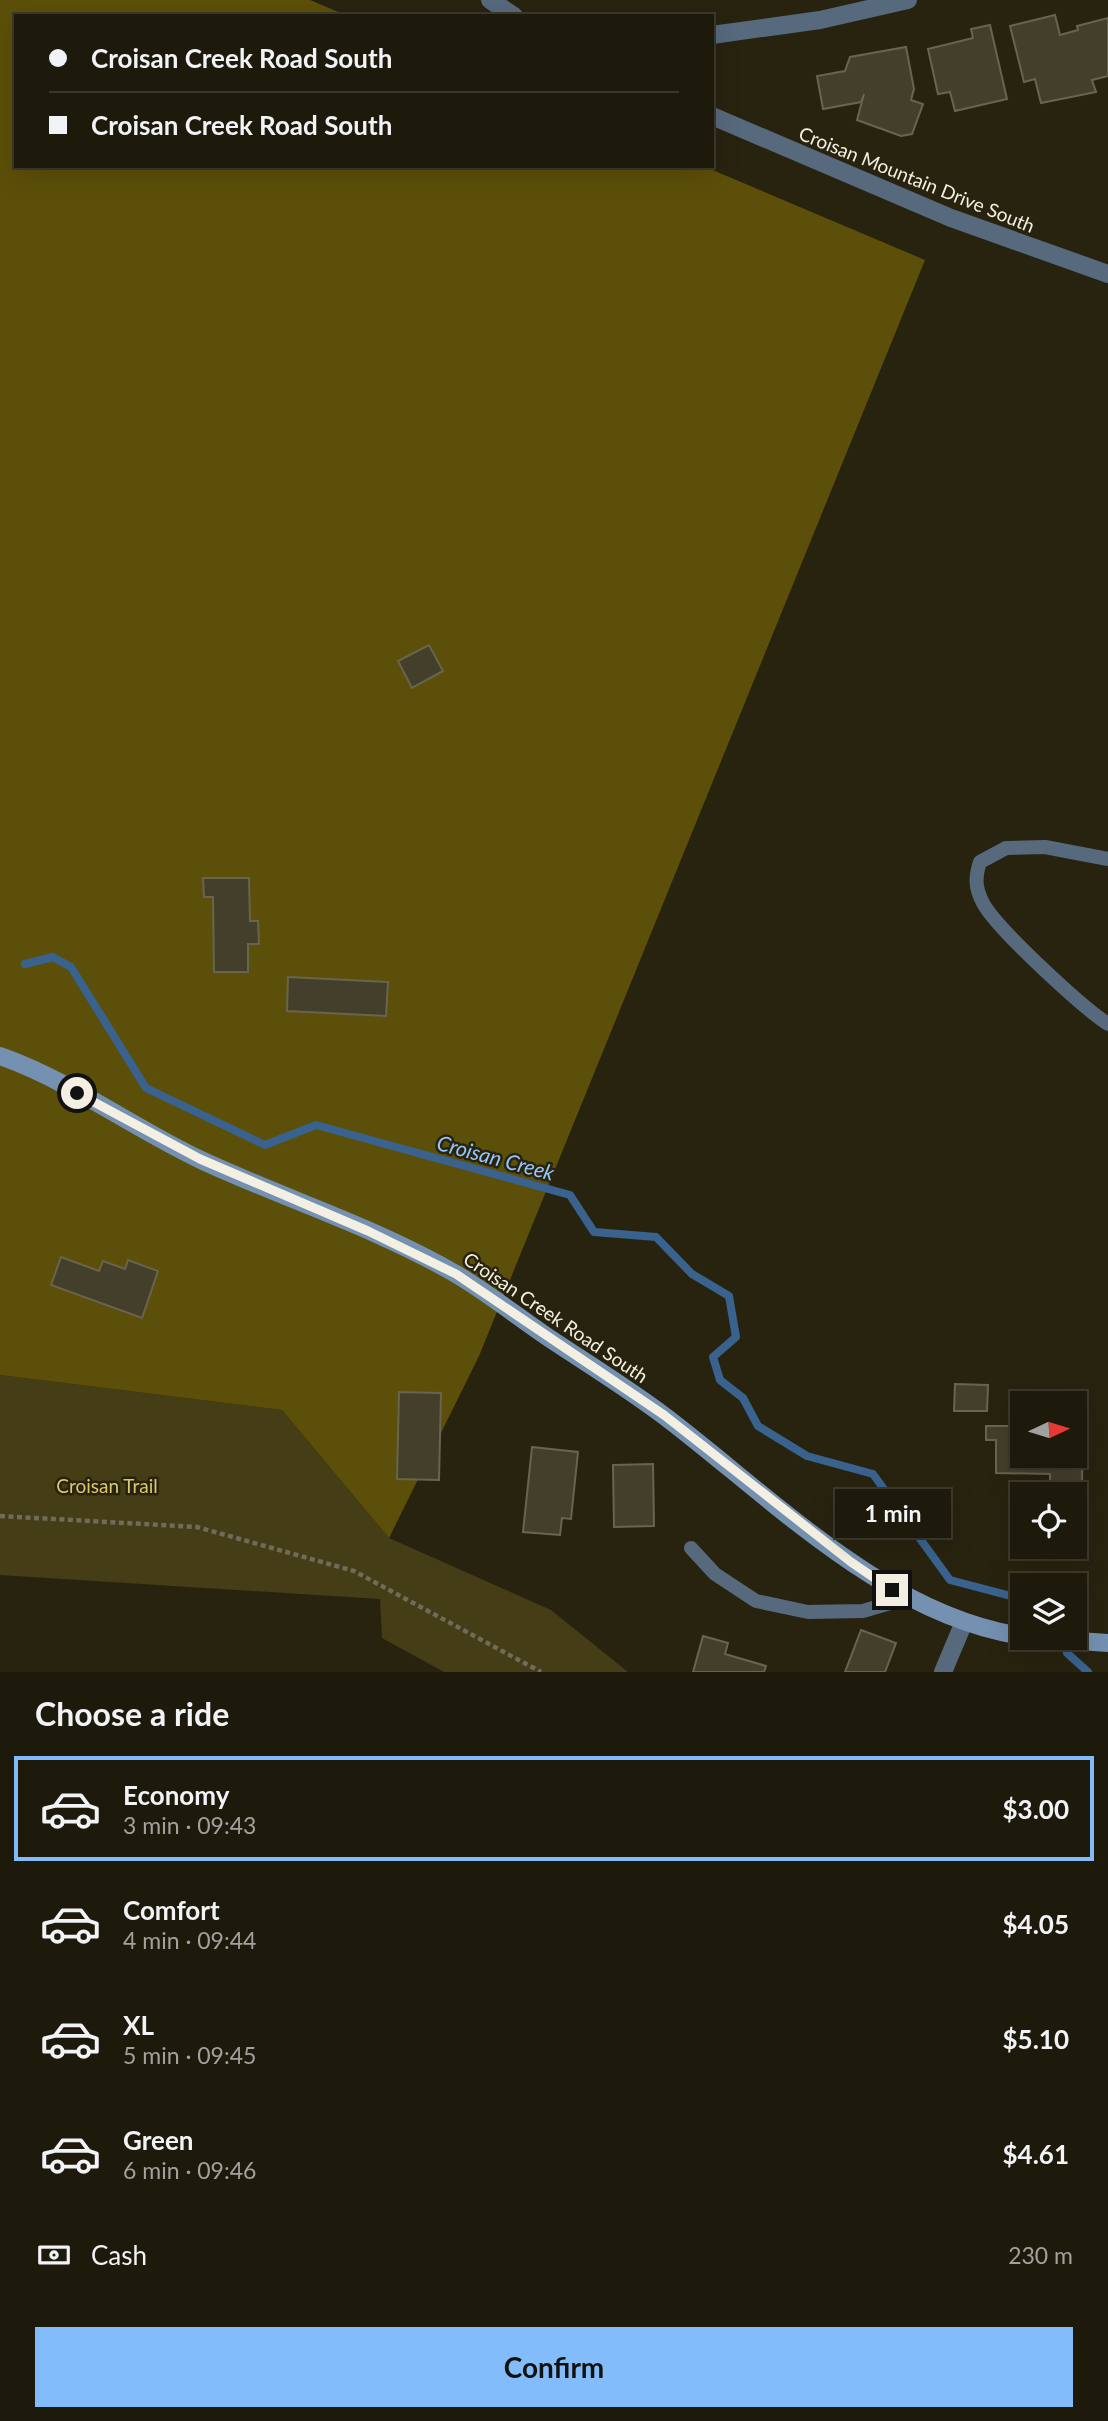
<!DOCTYPE html>
<html lang="en">
<head>
<meta charset="utf-8">
<style>
	body { margin:0; font-family:Lato,sans-serif; background:#262314; color:#f1f3f6; height:100vh; display:flex; flex-direction:column; font-size:26px; white-space:nowrap }
	* { box-sizing:border-box; margin:0 }
	p { font-size:23px; color:#a1a19d }
	.icon { flex:none; width:38px; height:38px; fill:none; stroke:currentColor; stroke-width:2; stroke-linecap:round; stroke-linejoin:round }
	.map { position:relative; height:1672px; overflow:hidden }
	.details { display:flex; flex-direction:column; background:#1e1a0b; flex:1 }
	.details>* { flex:none }
	.hud { position:absolute; left:14px; top:14px; width:700px; height:154px; border-radius:0px; box-shadow:0 7px 28px #0002,0 0 0 2px #3c382c; display:grid; align-content:center; height:154px; padding:0 35px; background:#1e1a0b }
	.needle { width:46px; rotate:86deg }
	.controls { position:absolute; left:1010px; top:1391px; display:grid; gap:14px }
	.controls a { display:grid; place-items:center; width:77px; height:77px; border-radius:0px; background:#1e1a0b; box-shadow:0 7px 28px #0002,0 0 0 2px #3c382c; font-size:35px }
	.end { position:absolute; width:32px; height:32px; margin:-16px; border:9px solid #f3f0e3; background:#111; box-shadow:0 0 0 4px #111 }
	.from { border-radius:50% }
	.bubble { position:absolute; height:49px; border-radius:0px; background:#1e1a0b; box-shadow:0 7px 28px #0002,0 0 0 2px #3c382c; font-size:23px; font-weight:700; line-height:49px; text-align:center }
	.hud b { display:flex; align-items:center; gap:24px; height:66px; font-size:26px }
	.hud b+b { border-top:2px solid #3c382c }
	.hud i { width:18px; height:18px; background:#f1f3f6 }
	ul { padding:0; list-style:none }
	li { display:flex; align-items:center; gap:21px; height:105px; margin:0 14px 10px; padding:0 21px; border:4px solid transparent; border-radius:0px }
	li div { flex:1 }
	li b { display:block; font-size:26px }
	li em { font-style:normal; font-weight:700 }
	li.current { border-color:#82bcfa }
	li>.icon { width:63px; height:63px; stroke-width:1.5 }
	h2 { padding:0 35px; font-size:32px; line-height:84px }
	.pay { display:flex; align-items:center; gap:18px; height:77px; padding:0 35px; font-size:26px }
	.pay p { margin-inline-start:auto }
	.cta { display:flex; gap:14px; margin-top:auto; padding:14px 35px }
	.cta a { flex:1; height:80px; border-radius:0px; background:#82bcfa; color:#111; font-size:28px; font-weight:700; line-height:80px; text-align:center }
	.map>svg:first-child { display:block }
	.green { fill:#453d16 }
	.forest { fill:#5c4f09 }
	.lines { fill:none; stroke-linecap:round; stroke-linejoin:round }
	.stream { stroke:#39638e; stroke-width:8 }
	.building { fill:#443f2a; stroke:#68644d; stroke-width:2 }
	.path { stroke:#706b5a; stroke-width:4.5; stroke-dasharray:5 3.5; stroke-linecap:butt }
	.service { stroke:#57697d; stroke-width:14 }
	.minor { stroke:#57697d; stroke-width:18 }
	.secondary { stroke:#7491b1; stroke-width:18 }
	.route { stroke:#f3f0e3; stroke-width:9 }
	.labels { text-anchor:middle; dominant-baseline:central; stroke-width:5; stroke-linejoin:round; paint-order:stroke }
	.street-label { font-size:19px; fill:#f3f0e3; stroke:#28230f }
	.park-label { font-size:19px; fill:#dbc76c; stroke:#28230f }
	.water-label { font-size:21px; font-style:italic; fill:#96c7fc; stroke:#28230f }
</style>
</head>
<body>
<div class="map">
<svg width="1108" height="1672" viewBox="0 0 1108 1672">
	<rect width="100%" height="100%" fill="#28230f"/>
	<!-- green -->
	<path class="green" d="M0,1375L282,1410L389,1538L551,1610L628,1672H444L382,1638L380,1599L0,1575Z"/>
	<!-- forest -->
	<path class="forest" d="M0,0H310L348,16H16V166H703L925,260L479,1356L389,1538L282,1410L0,1375Z"/>
	<g class="lines">
		<!-- stream -->
		<g class="stream">
			<path d="M25,964L53,957L71,967L146,1088L265,1145L316,1125L570,1195L594,1232L656,1237L692,1274L729,1296L736,1337L713,1357L720,1380L743,1398L758,1426L807,1456L873,1474L950,1580L1022,1599"/>
			<path d="M1067,1653L1088,1672"/>
		</g>
	</g>
	<!-- building -->
	<g class="building">
		<path d="M1055,15L1060,35L1078,30L1077,26L1108,18V76L1092,80L1096,92L1041,103L1035,79L1024,82L1010,26Z"/>
		<path d="M990,25L1007,99L955,111L950,92L938,94L928,49L973,38L971,29Z"/>
		<path d="M906,47L914,89L911,100L923,104L912,134L901,136L857,120L864,94L861,102L823,109L817,76L845,71L850,57Z"/>
		<path d="M429,645L443,671L412,688L398,661Z"/>
		<path d="M203,878H249L250,921H258L259,944H248V972H214L213,897H204Z"/>
		<path d="M288,977L388,982L386,1016L287,1011Z"/>
		<path d="M61,1257L99,1271L103,1261L125,1269L128,1260L158,1271L142,1318L51,1285Z"/>
		<path d="M955,1384L988,1385L987,1411H954Z"/>
		<path d="M399,1392L441,1393L439,1480L397,1479Z"/>
		<path d="M1074,1425L1083,1426L1082,1484L1050,1483V1474L996,1473V1440H986V1426H1013V1436H1022V1456H1074Z"/>
		<path d="M532,1447L578,1452L571,1519L562,1518L560,1535L523,1532Z"/>
		<path d="M653,1464L654,1526L614,1527L613,1465Z"/>
		<path d="M861,1630L896,1643L885,1672H845Z"/>
		<path d="M703,1636L728,1643L725,1654L766,1666L764,1672H693Z"/>
	</g>
	<g class="lines">
		<!-- path -->
		<path class="path" d="M0,1516L197,1527L354,1571L541,1672"/>
		<!-- service -->
		<g class="service">
			<path d="M1108,859L1045,847L1006,848L980,862C975,877 975,888 983,903C996,928 1082,1007 1108,1024"/>
			<path d="M691,1548L715,1574L756,1601L808,1612L863,1611L907,1598"/>
		</g>
		<!-- minor -->
		<g class="minor">
			<path d="M490,0L514,16"/>
			<path d="M712,35L820,20L908,0"/>
			<path d="M712,116L951,218L1108,274"/>
			<path d="M943,1672L964,1622"/>
		</g>
		<!-- secondary -->
		<g class="secondary">
			<path d="M0,1056C71,1081 133,1128 201,1160C285,1199 375,1227 456,1274C488,1293 518,1317 549,1338C588,1364 629,1389 667,1418C773,1499 887,1616 1022,1636"/>
			<path d="M1036,1638L1108,1643"/>
		</g>
	</g>
	<g class="lines">
		<!-- route -->
		<path class="route" d="M77,1093L200,1159L368,1231L456,1274L664,1415L851,1562L892,1590"/>
	</g>
	<g class="labels">
		<!-- street labels -->
		<g class="street-label">
			<text transform="translate(917 179) rotate(22)">Croisan Mountain Drive South</text>
			<text transform="translate(556 1317) rotate(34)">Croisan Creek Road South</text>
		</g>
		<!-- park labels -->
		<g class="park-label">
			<text x="107" y="1485">Croisan Trail</text>
		</g>
		<!-- water labels -->
		<g class="water-label">
			<text transform="translate(496 1157) rotate(15)">Croisan Creek</text>
		</g>
	</g>
</svg>
<div class="controls">
<a><svg class="needle" viewBox="-14 -14 28 28"><path d="M0-13l5 13h-10z" fill="#e53935"/><path d="M0 13l5-13h-10z" fill="#a1a19d"/></svg></a>
<a><svg class="icon" aria-label="locate" viewBox="0 0 24 24"><circle cx="12" cy="12" r="6"/><path d="M12 2v4M12 18v4M2 12h4M18 12h4"/></svg></a>
<a><svg class="icon" aria-label="layers" viewBox="0 0 24 24"><path d="M12 4l9 5-9 5-9-5zM3 14l9 5 9-5"/></svg></a>
</div>
<i class="end from" style="left:77px;top:1093px"></i>
<i class="end" style="left:892px;top:1590px"></i>
<div class="bubble" style="left:835px;top:1489px;width:116px">1 min</div>
<div class="hud">
<b><i class="from"></i>Croisan Creek Road South</b>
<b><i></i>Croisan Creek Road South</b>
</div>
</div>
<section class="details">
<h2>Choose a ride</h2>
<ul>
<li class="current"><svg class="icon" aria-label="car" viewBox="0 0 24 24"><path d="M5 17H2v-5l4-1 3-4h7l3 4 3 1v5h-3M9 17h6M6 11h13"/><circle cx="7" cy="17" r="2"/><circle cx="17" cy="17" r="2"/></svg><div><b>Economy</b><p>3 min · 09:43</p></div><em>$3.00</em></li>
<li><svg class="icon" aria-label="car" viewBox="0 0 24 24"><path d="M5 17H2v-5l4-1 3-4h7l3 4 3 1v5h-3M9 17h6M6 11h13"/><circle cx="7" cy="17" r="2"/><circle cx="17" cy="17" r="2"/></svg><div><b>Comfort</b><p>4 min · 09:44</p></div><em>$4.05</em></li>
<li><svg class="icon" aria-label="car" viewBox="0 0 24 24"><path d="M5 17H2v-5l4-1 3-4h7l3 4 3 1v5h-3M9 17h6M6 11h13"/><circle cx="7" cy="17" r="2"/><circle cx="17" cy="17" r="2"/></svg><div><b>XL</b><p>5 min · 09:45</p></div><em>$5.10</em></li>
<li><svg class="icon" aria-label="car" viewBox="0 0 24 24"><path d="M5 17H2v-5l4-1 3-4h7l3 4 3 1v5h-3M9 17h6M6 11h13"/><circle cx="7" cy="17" r="2"/><circle cx="17" cy="17" r="2"/></svg><div><b>Green</b><p>6 min · 09:46</p></div><em>$4.61</em></li>
</ul>
<div class="pay"><svg class="icon" aria-label="cash" viewBox="0 0 24 24"><path d="M3 7h18v10H3z"/><circle cx="12" cy="12" r="2"/></svg>Cash<p>230 m</p></div>
<div class="cta"><a>Confirm</a></div>
</section>
</body>
</html>
